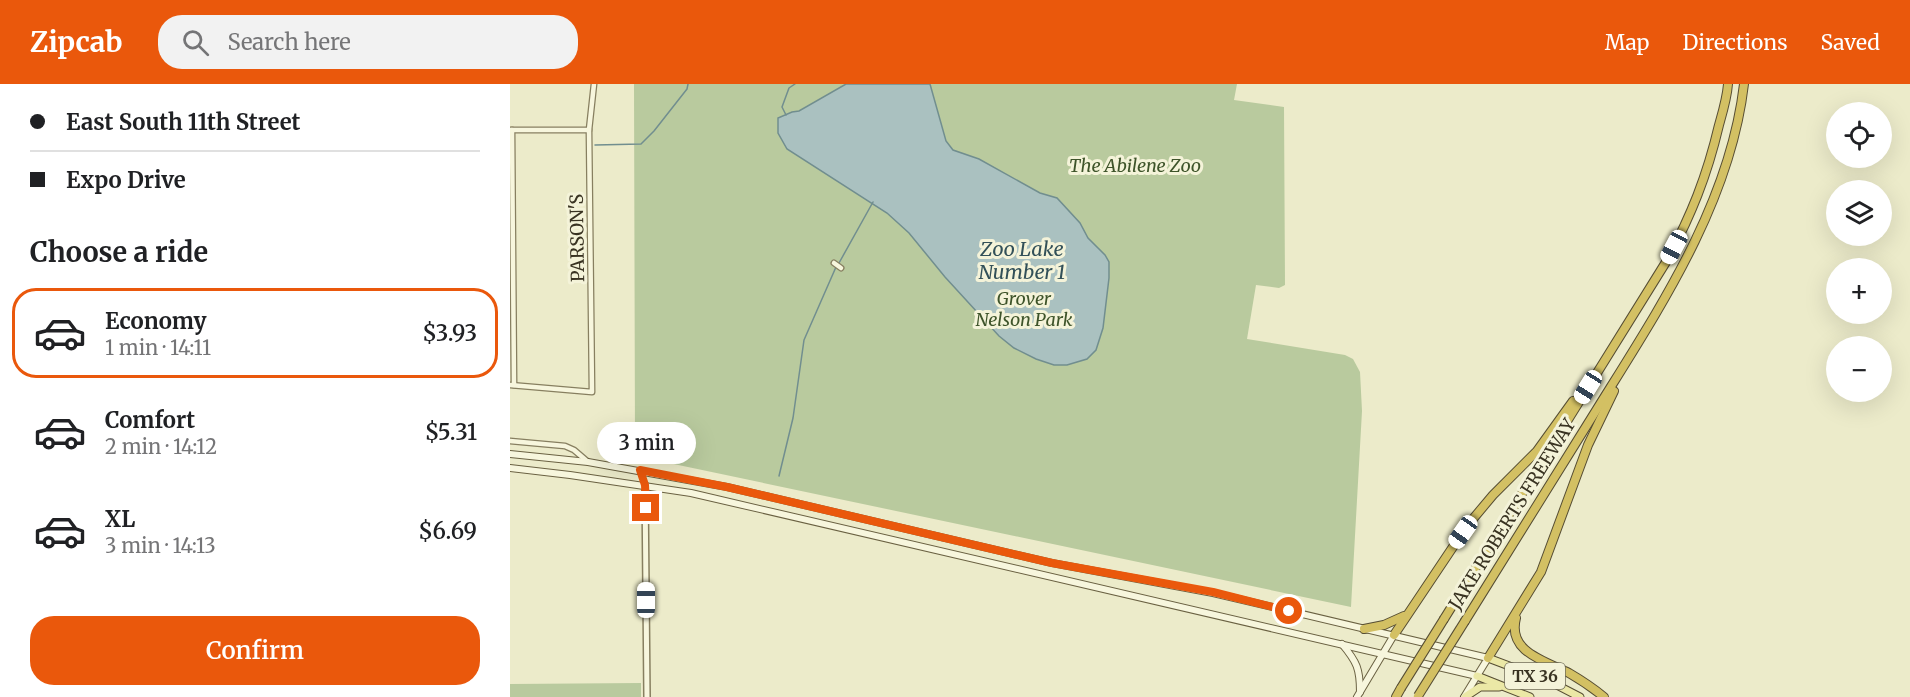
<!DOCTYPE html>
<html lang="en">
<head>
<meta charset="utf-8">
<style>
	body { margin:0; font-family:Merriweather,serif; background:#f2f2f2; color:#202124; height:100vh; display:flex; flex-direction:column; font-size:22px; white-space:nowrap }
	* { box-sizing:border-box; margin:0 }
	p { font-size:20px; color:#757577 }
	.icon { flex:none; width:33px; height:33px; fill:none; stroke:currentColor; stroke-width:2; stroke-linecap:round; stroke-linejoin:round }
	.map { position:relative; flex:1; overflow:hidden }
	.drawer { display:flex; flex-direction:column; background:#fff; width:510px }
	.drawer>* { flex:none }
	.top-card { display:grid; align-content:center; height:132px; padding:0 30px; background:#fff }
	.tools { position:absolute; left:1316px; top:18px; display:grid; gap:12px }
	.tools a { display:grid; place-items:center; width:66px; height:66px; border-radius:50%; background:#fff; box-shadow:0 6px 24px #0002; font-size:30px }
	.end { position:absolute; width:27px; height:27px; margin:-14px; border:8px solid #ea580c; background:#fff; box-shadow:0 0 0 3px #fff }
	.from { border-radius:50% }
	.bubble { position:absolute; height:42px; border-radius:21px; background:#fff; box-shadow:0 6px 24px #0002; font-size:20px; font-weight:600; line-height:42px; text-align:center }
	.car { position:absolute; width:18px; height:36px; margin:-18px -9px; border-radius:8px; box-shadow:0 0 4px 2px #0007; background:linear-gradient(#fff 24%,#345 0 40%,#fff 0 76%,#345 0 86%,#fff 0) }
	.top-card b { display:flex; align-items:center; gap:21px; height:57px; font-size:22px }
	.top-card b+b { border-top:2px solid #e0e0e0 }
	.top-card i { width:15px; height:15px; background:#202124 }
	ul { padding:0; list-style:none }
	li { display:flex; align-items:center; gap:18px; height:90px; margin:0 12px 9px; padding:0 18px; border:3px solid transparent; border-radius:24px }
	li div { flex:1 }
	li b { display:block; font-size:22px }
	li em { font-style:normal; font-weight:600 }
	li.current { border-color:#ea580c }
	li>.icon { width:54px; height:54px; stroke-width:1.5 }
	h2 { padding:0 30px; font-size:27px; line-height:72px }
	.button { display:flex; gap:12px; margin-top:auto; padding:12px 30px }
	.button a { flex:1; height:69px; border-radius:24px; background:#ea580c; color:#fff; font-size:24px; font-weight:600; line-height:69px; text-align:center }
	header { display:flex; align-items:center; gap:36px; box-sizing:border-box; height:84px; padding:0 30px; background:#ea580c; color:#fff }
	header strong { font-size:28px }
	nav { display:flex; gap:33px; margin-inline-start:auto; font-size:21px }
	.search { width:420px; height:54px; background:#f2f2f2; display:flex; align-items:center; gap:15px; box-sizing:border-box; padding:0 21px; border-radius:24px; color:#757577; font-size:22px }
	main { display:flex; flex:1; min-height:0 }
	.map>svg:first-child { display:block }
	.green { fill:#b9ca9e }
	.water { fill:#aac1c0; stroke:#718e8f; stroke-width:1.5 }
	.lines { fill:none; stroke-linecap:round; stroke-linejoin:round }
	.stream { stroke:#718e8f; stroke-width:1.5 }
	.minor-casing { stroke:#877f60; stroke-width:7 }
	.tertiary-casing { stroke:#877f60; stroke-width:8 }
	.secondary-casing { stroke:#6a6142; stroke-width:8 }
	.primary-casing { stroke:#564d33; stroke-width:9 }
	.motorway-casing { stroke:#564d33; stroke-width:10 }
	.minor { stroke:#f7f6dd; stroke-width:4.5 }
	.tertiary { stroke:#f7f6dd; stroke-width:5 }
	.secondary { stroke:#f7f6dd; stroke-width:6 }
	.primary { stroke:#ebe8a6; stroke-width:7 }
	.motorway { stroke:#d3c063; stroke-width:8 }
	.motorway-bridge-casing { stroke:#564d33; stroke-width:10; stroke-linecap:butt }
	.motorway-bridge { stroke:#d3c063; stroke-width:8 }
	.route { stroke:#ea580c; stroke-width:8 }
	.labels { text-anchor:middle; dominant-baseline:central; stroke-width:6; stroke-linejoin:round; paint-order:stroke }
	.shield { fill:#f4f3d9; stroke:#716d59; stroke-width:1.5 }
	.shield-label { font-size:16px; font-weight:bold; fill:#393322 }
	.park-label { font-size:18px; font-style:italic; fill:#3e542a; stroke:#f4f3d9 }
	.street-label { font-size:18px; fill:#393322; stroke:#f4f3d9 }
	.water-label { font-size:20px; font-style:italic; fill:#325058; stroke:#f4f3d9 }
</style>
</head>
<body>
<header>
<strong>Zipcab</strong>
<div class="search"><svg class="icon" aria-label="search" viewBox="0 0 24 24"><circle cx="10" cy="10" r="6"/><path d="M15 15l6 6"/></svg>Search here</div>
<nav><a>Map</a><a>Directions</a><a>Saved</a></nav>
</header>
<main>
<section class="drawer">
<div class="top-card">
<b><i class="from"></i>East South 11th Street</b>
<b><i></i>Expo Drive</b>
</div>
<h2>Choose a ride</h2>
<ul>
<li class="current"><svg class="icon" aria-label="car" viewBox="0 0 24 24"><path d="M5 17H2v-5l4-1 3-4h7l3 4 3 1v5h-3M9 17h6M6 11h13"/><circle cx="7" cy="17" r="2"/><circle cx="17" cy="17" r="2"/></svg><div><b>Economy</b><p>1 min · 14:11</p></div><em>$3.93</em></li>
<li><svg class="icon" aria-label="car" viewBox="0 0 24 24"><path d="M5 17H2v-5l4-1 3-4h7l3 4 3 1v5h-3M9 17h6M6 11h13"/><circle cx="7" cy="17" r="2"/><circle cx="17" cy="17" r="2"/></svg><div><b>Comfort</b><p>2 min · 14:12</p></div><em>$5.31</em></li>
<li><svg class="icon" aria-label="car" viewBox="0 0 24 24"><path d="M5 17H2v-5l4-1 3-4h7l3 4 3 1v5h-3M9 17h6M6 11h13"/><circle cx="7" cy="17" r="2"/><circle cx="17" cy="17" r="2"/></svg><div><b>XL</b><p>3 min · 14:13</p></div><em>$6.69</em></li>
</ul>
<div class="button"><a>Confirm</a></div>
</section>
<div class="map">
<svg width="1400" height="613" viewBox="0 0 1400 613">
	<rect width="100%" height="100%" fill="#ecebca"/>
	<!-- green -->
	<g class="green">
		<path d="M124,0H727L724,16L774,23L775,201L769,204L746,201L737,255L835,271L843,275L850,288L852,327L841,523L135,374L125,358Z"/>
		<path d="M131,599V613H0V600Z"/>
	</g>
	<!-- water -->
	<path class="water" d="M336,0H420L436,57L443,66L469,75L530,109L547,114L570,139L578,154L595,171L599,178V194L593,244L586,266L577,275L557,281H544L526,275L504,264L489,252L435,193L399,149L377,129L277,65L268,49V34L282,28L289,27Z"/>
	<g class="lines">
		<!-- stream -->
		<g class="stream">
			<path d="M276,31L272,23L279,4L285,0"/>
			<path d="M85,61L131,60L144,47L177,5L178,0"/>
			<path d="M329,179L363,118"/>
			<path d="M269,392L283,334L294,256L326,183"/>
		</g>
		<defs>
			<g id="minor">
				<path d="M0,46H79"/>
				<path d="M2,46L4,301"/>
				<path d="M324,179L331,184"/>
				<path d="M0,301L82,308L79,46L84,0"/>
				<path d="M0,357L55,362L64,366L78,378"/>
			</g>
			<path id="tertiary" d="M135,401L137,613"/>
			<g id="secondary">
				<path d="M0,370L78,378L217,403L542,479L703,509L978,574L954,613"/>
				<path d="M0,384L60,391L181,409L967,592"/>
				<path d="M832,560C847,578 850,585 850,608"/>
				<path d="M847,613L884,551"/>
			</g>
			<g id="primary">
				<path d="M978,574L1039,597L1070,613"/>
				<path d="M967,592L1020,613"/>
				<path d="M955,613L970,603H989"/>
			</g>
			<g id="motorway">
				<path d="M1006,534C997,568 1035,577 1059,589C1071,596 1083,604 1094,613"/>
				<path d="M934,535L1156,178C1181,132 1197,92 1209,41C1213,27 1217,14 1218,0"/>
				<path d="M955,537C999,467 1043,396 1087,325C1149,225 1220,120 1234,0"/>
				<path d="M854,545L874,541L894,532"/>
				<path d="M884,551L957,442L983,411L1027,367L1063,317"/>
				<path d="M978,574L1031,488L1078,361L1104,307"/>
				<path d="M886,613L891,604"/>
			</g>
		</defs>
		<!-- minor casing -->
		<use href="#minor" class="minor-casing"/>
		<!-- tertiary casing -->
		<use href="#tertiary" class="tertiary-casing"/>
		<!-- secondary casing -->
		<use href="#secondary" class="secondary-casing"/>
		<!-- primary casing -->
		<use href="#primary" class="primary-casing"/>
		<!-- motorway casing -->
		<use href="#motorway" class="motorway-casing"/>
		<!-- minor -->
		<use href="#minor" class="minor"/>
		<!-- tertiary -->
		<use href="#tertiary" class="tertiary"/>
		<!-- secondary -->
		<use href="#secondary" class="secondary"/>
		<!-- primary -->
		<use href="#primary" class="primary"/>
		<!-- motorway -->
		<use href="#motorway" class="motorway"/>
		<defs>
			<g id="motorway-bridge">
				<path d="M891,604L934,535"/>
				<path d="M908,612L955,537"/>
			</g>
		</defs>
		<!-- motorway-bridge casing -->
		<use href="#motorway-bridge" class="motorway-bridge-casing"/>
		<!-- motorway-bridge -->
		<use href="#motorway-bridge" class="motorway-bridge"/>
	</g>
	<g class="lines">
		<!-- route -->
		<path class="route" d="M136,424L135,401L130,386L217,403L542,479L703,508L779,527"/>
	</g>
	<g class="labels">
		<!-- shield labels -->
		<rect class="shield" x="995" y="579" width="60" height="26" rx="4.5"/>
		<g class="shield-label">
			<text x="1025" y="592">TX 36</text>
		</g>
		<!-- park labels -->
		<g class="park-label">
			<text x="625" y="81">The Abilene Zoo</text>
			<text x="514" y="214">Grover<tspan x="514" dy="21">Nelson Park</tspan></text>
		</g>
		<!-- street labels -->
		<g class="street-label">
			<text transform="translate(67 154) rotate(-91)">PARSON'S</text>
			<text transform="translate(1002 430) rotate(-58)">JAKE ROBERTS FREEWAY</text>
		</g>
		<!-- water labels -->
		<g class="water-label">
			<text x="512" y="164">Zoo Lake<tspan x="512" dy="23">Number 1</tspan></text>
		</g>
	</g>
</svg>
<div class="tools">
<a><svg class="icon" aria-label="locate" viewBox="0 0 24 24"><circle cx="12" cy="12" r="6"/><path d="M12 2v4M12 18v4M2 12h4M18 12h4"/></svg></a>
<a><svg class="icon" aria-label="layers" viewBox="0 0 24 24"><path d="M12 4l9 5-9 5-9-5zM3 14l9 5 9-5"/></svg></a>
<a>+</a>
<a>−</a>
</div>
<i class="end from" style="left:779px;top:527px"></i>
<i class="end" style="left:136px;top:424px"></i>
<div class="bubble" style="left:87px;top:338px;width:99px">3 min</div>
<i class="car" style="left:1164px;top:163px;rotate:208deg"></i>
<i class="car" style="left:1078px;top:303px;rotate:212deg"></i>
<i class="car" style="left:953px;top:448px;rotate:215deg"></i>
<i class="car" style="left:136px;top:516px;rotate:0deg"></i>
</div>
</main>
</body>
</html>
